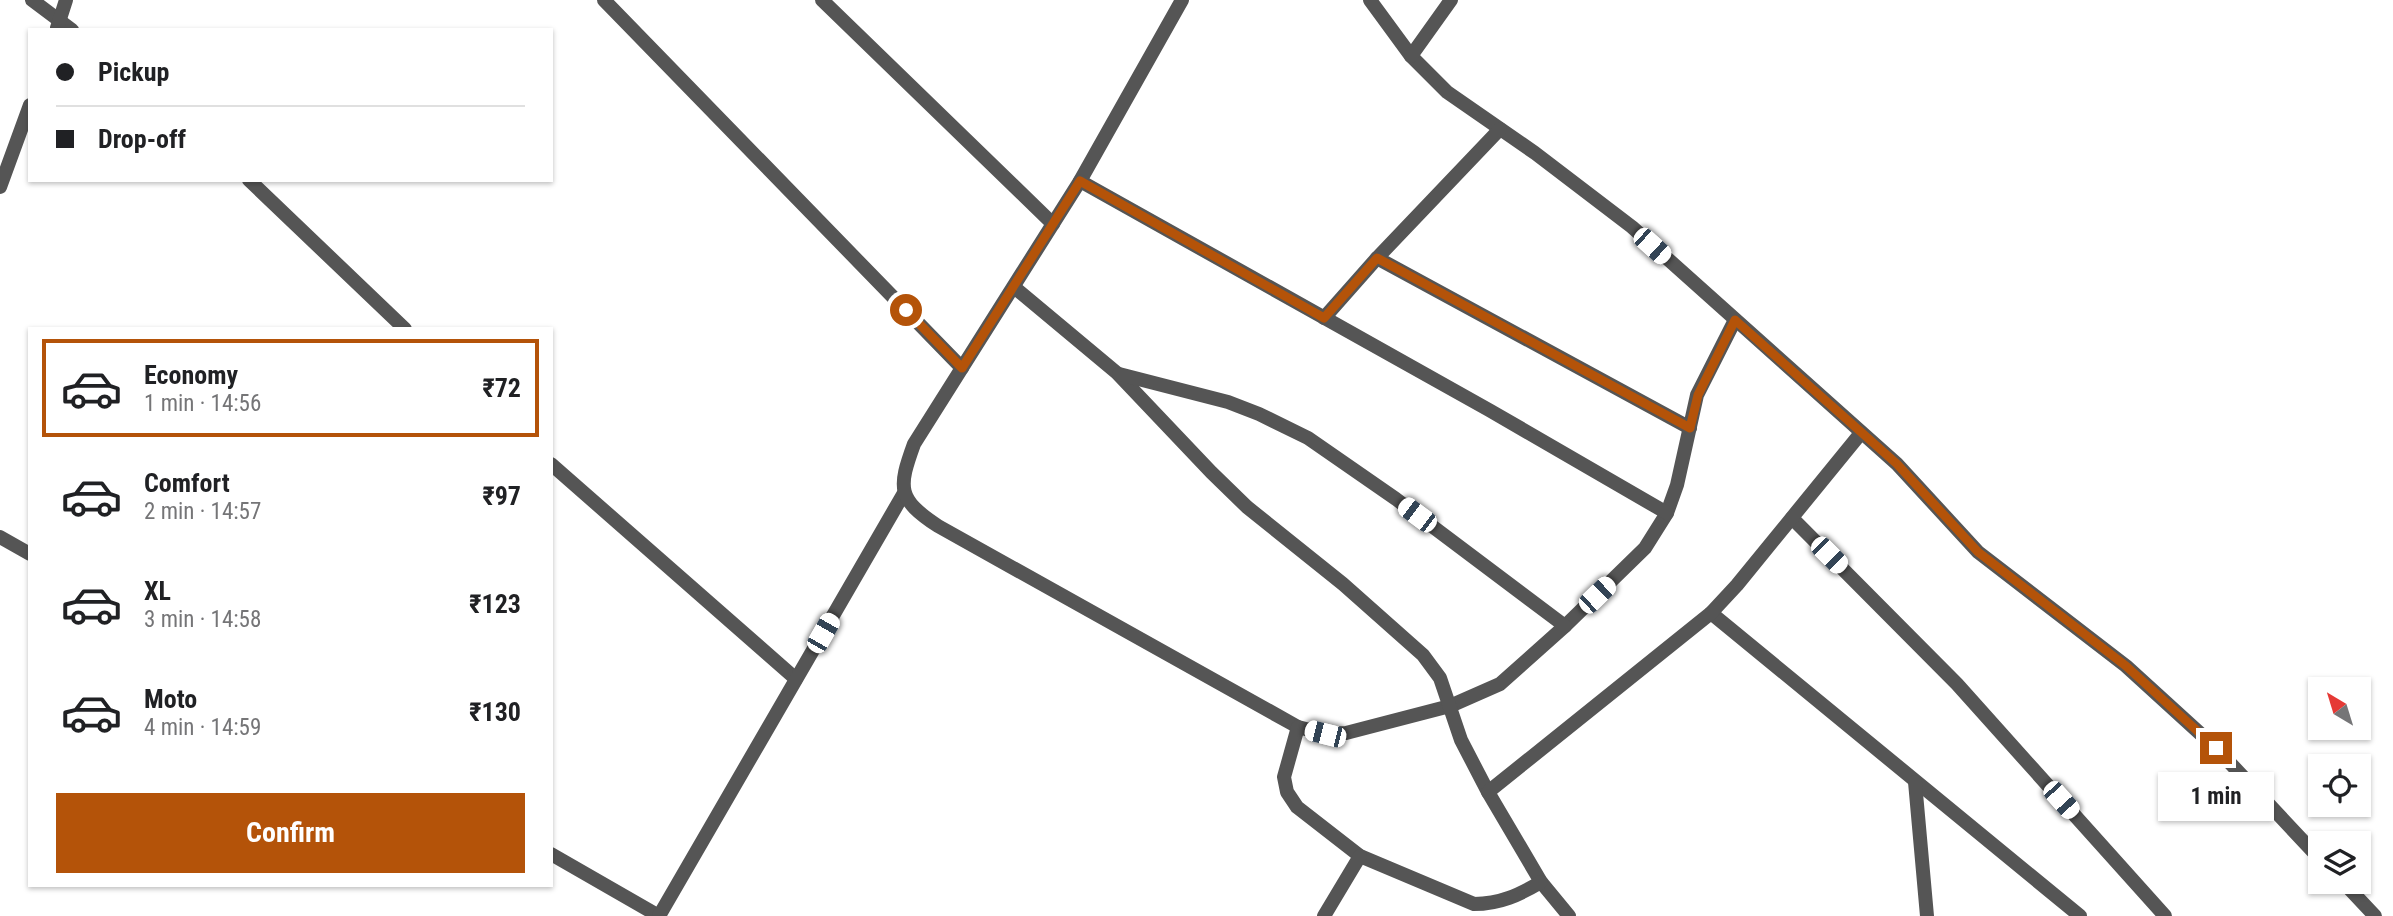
<!DOCTYPE html>
<html lang="en">
<head>
<meta charset="utf-8">
<style>
	body { margin:0; font-family:"Roboto Condensed",sans-serif; background:#f2f2f2; color:#202124; height:100vh; display:flex; flex-direction:column; font-size:26px; white-space:nowrap }
	* { box-sizing:border-box; margin:0 }
	p { font-size:23px; color:#757577 }
	.icon { flex:none; width:38px; height:38px; fill:none; stroke:currentColor; stroke-width:2; stroke-linecap:round; stroke-linejoin:round }
	.map { position:relative; flex:1; overflow:hidden }
	.sheet { position:absolute; left:28px; top:327px; width:525px; height:560px; display:flex; flex-direction:column; background:#fff; border-radius:0px; box-shadow:0 2px 5px #0004 }
	.sheet>* { flex:none }
	.hud { position:absolute; left:28px; top:28px; width:525px; height:154px; border-radius:0px; box-shadow:0 2px 5px #0004; display:grid; align-content:center; height:154px; padding:0 28px; background:#fff }
	.needle { width:46px; rotate:322deg }
	.tools { position:absolute; left:2308px; top:677px; display:grid; gap:14px }
	.tools a { display:grid; place-items:center; width:63px; height:63px; border-radius:0px; background:#fff; box-shadow:0 2px 5px #0004; font-size:35px }
	.end { position:absolute; width:32px; height:32px; margin:-16px; border:9px solid #b45309; background:#fff; box-shadow:0 0 0 4px #fff }
	.from { border-radius:50% }
	.bubble { position:absolute; height:49px; border-radius:0px; background:#fff; box-shadow:0 2px 5px #0004; font-size:23px; font-weight:700; line-height:49px; text-align:center }
	.car { position:absolute; width:21px; height:42px; margin:-21px -10px; border-radius:9px; box-shadow:0 0 5px 2px #0007; background:linear-gradient(#fff 24%,#345 0 40%,#fff 0 76%,#345 0 86%,#fff 0) }
	.hud b { display:flex; align-items:center; gap:24px; height:66px; font-size:26px }
	.hud b+b { border-top:2px solid #e0e0e0 }
	.hud i { width:18px; height:18px; background:#202124 }
	ul { padding:12px 0 0; list-style:none }
	li { display:flex; align-items:center; gap:21px; height:98px; margin:0 14px 10px; padding:0 14px; border:4px solid transparent; border-radius:0px }
	li div { flex:1 }
	li b { display:block; font-size:26px }
	li em { font-style:normal; font-weight:700 }
	li.selected { border-color:#b45309 }
	li>.icon { width:63px; height:63px; stroke-width:1.5 }
	.cta { display:flex; gap:14px; margin-top:auto; padding:14px 28px }
	.cta a { flex:1; height:80px; border-radius:0px; background:#b45309; color:#fff; font-size:28px; font-weight:700; line-height:80px; text-align:center }
	.map>svg:first-child { display:block }
	.lines { fill:none; stroke-linecap:round; stroke-linejoin:round }
	.lane { stroke:#555; stroke-width:14 }
	.street { stroke:#555; stroke-width:14 }
	.route { stroke:#b45309; stroke-width:9 }
</style>
</head>
<body>
<div class="map">
<svg width="2393" height="916" viewBox="0 0 2393 916">
	<rect width="100%" height="100%" fill="#fff"/>
	<g class="lines">
		<!-- lane -->
		<g class="lane">
			<path d="M32,0L72,30"/>
			<path d="M604,0L962,368"/>
			<path d="M822,0L1053,224"/>
			<path d="M57,28L66,0"/>
			<path d="M249,180L405,329"/>
			<path d="M0,187L30,105"/>
			<path d="M551,464L796,679"/>
			<path d="M0,537L30,554"/>
			<path d="M551,854L659,916"/>
			<path d="M659,916L904,493"/>
		</g>
		<!-- street -->
		<g class="street">
			<path d="M1182,0L1080,181L914,444C898,488 897,499 938,526L1298,727L1325,734L1346,733L1450,706L1500,684L1565,626L1645,548L1667,513L1677,485L1697,395L1735,320"/>
			<path d="M1370,0L1411,56L1447,92L1535,153L1632,227L1897,464L1978,552L2126,666L2216,748L2320,859"/>
			<path d="M1411,56L1451,0"/>
			<path d="M1080,181L1489,410L1667,513"/>
			<path d="M1377,258L1690,428"/>
			<path d="M1014,287L1117,373L1211,472L1247,507L1343,584L1423,655L1440,678L1461,740L1488,792L1541,882L1569,916"/>
			<path d="M1324,318L1377,258L1500,129"/>
			<path d="M1119,374L1228,402L1259,414L1308,438L1396,499L1565,626"/>
			<path d="M1792,518L1957,684L2165,916"/>
			<path d="M1711,613L2080,916"/>
			<path d="M1298,727L1284,777L1287,792L1297,807L1360,856L1474,904C1500,904 1519,895 1541,882"/>
			<path d="M1915,782L1927,916"/>
			<path d="M1488,792L1711,613L1737,585L1861,433"/>
			<path d="M2343,882L2375,916"/>
			<path d="M1324,916L1360,856"/>
		</g>
	</g>
	<g class="lines">
		<!-- route -->
		<path class="route" d="M906,310L962,368L1080,181L1324,318L1377,258L1690,428L1698,395L1735,320L1897,464L1978,552L2126,666L2216,748"/>
	</g>
</svg>
<div class="tools">
<a><svg class="needle" viewBox="-14 -14 28 28"><path d="M0-13l5 13h-10z" fill="#e53935"/><path d="M0 13l5-13h-10z" fill="#757577"/></svg></a>
<a><svg class="icon" aria-label="locate" viewBox="0 0 24 24"><circle cx="12" cy="12" r="6"/><path d="M12 2v4M12 18v4M2 12h4M18 12h4"/></svg></a>
<a><svg class="icon" aria-label="layers" viewBox="0 0 24 24"><path d="M12 4l9 5-9 5-9-5zM3 14l9 5 9-5"/></svg></a>
</div>
<i class="end from" style="left:906px;top:310px"></i>
<i class="end" style="left:2216px;top:748px"></i>
<div class="bubble" style="left:2158px;top:772px;width:116px">1 min</div>
<i class="car" style="left:1652px;top:246px;rotate:132deg"></i>
<i class="car" style="left:1417px;top:515px;rotate:307deg"></i>
<i class="car" style="left:1829px;top:555px;rotate:135deg"></i>
<i class="car" style="left:1597px;top:595px;rotate:46deg"></i>
<i class="car" style="left:823px;top:633px;rotate:30deg"></i>
<i class="car" style="left:1325px;top:734px;rotate:284deg"></i>
<i class="car" style="left:2061px;top:800px;rotate:138deg"></i>
<div class="hud">
<b><i class="from"></i>Pickup</b>
<b><i></i>Drop-off</b>
</div>
<section class="sheet">
<ul>
<li class="selected"><svg class="icon" aria-label="car" viewBox="0 0 24 24"><path d="M5 17H2v-5l4-1 3-4h7l3 4 3 1v5h-3M9 17h6M6 11h13"/><circle cx="7" cy="17" r="2"/><circle cx="17" cy="17" r="2"/></svg><div><b>Economy</b><p>1 min · 14:56</p></div><em>₹72</em></li>
<li><svg class="icon" aria-label="car" viewBox="0 0 24 24"><path d="M5 17H2v-5l4-1 3-4h7l3 4 3 1v5h-3M9 17h6M6 11h13"/><circle cx="7" cy="17" r="2"/><circle cx="17" cy="17" r="2"/></svg><div><b>Comfort</b><p>2 min · 14:57</p></div><em>₹97</em></li>
<li><svg class="icon" aria-label="car" viewBox="0 0 24 24"><path d="M5 17H2v-5l4-1 3-4h7l3 4 3 1v5h-3M9 17h6M6 11h13"/><circle cx="7" cy="17" r="2"/><circle cx="17" cy="17" r="2"/></svg><div><b>XL</b><p>3 min · 14:58</p></div><em>₹123</em></li>
<li><svg class="icon" aria-label="car" viewBox="0 0 24 24"><path d="M5 17H2v-5l4-1 3-4h7l3 4 3 1v5h-3M9 17h6M6 11h13"/><circle cx="7" cy="17" r="2"/><circle cx="17" cy="17" r="2"/></svg><div><b>Moto</b><p>4 min · 14:59</p></div><em>₹130</em></li>
</ul>
<div class="cta"><a>Confirm</a></div>
</section>
</div>
</body>
</html>
